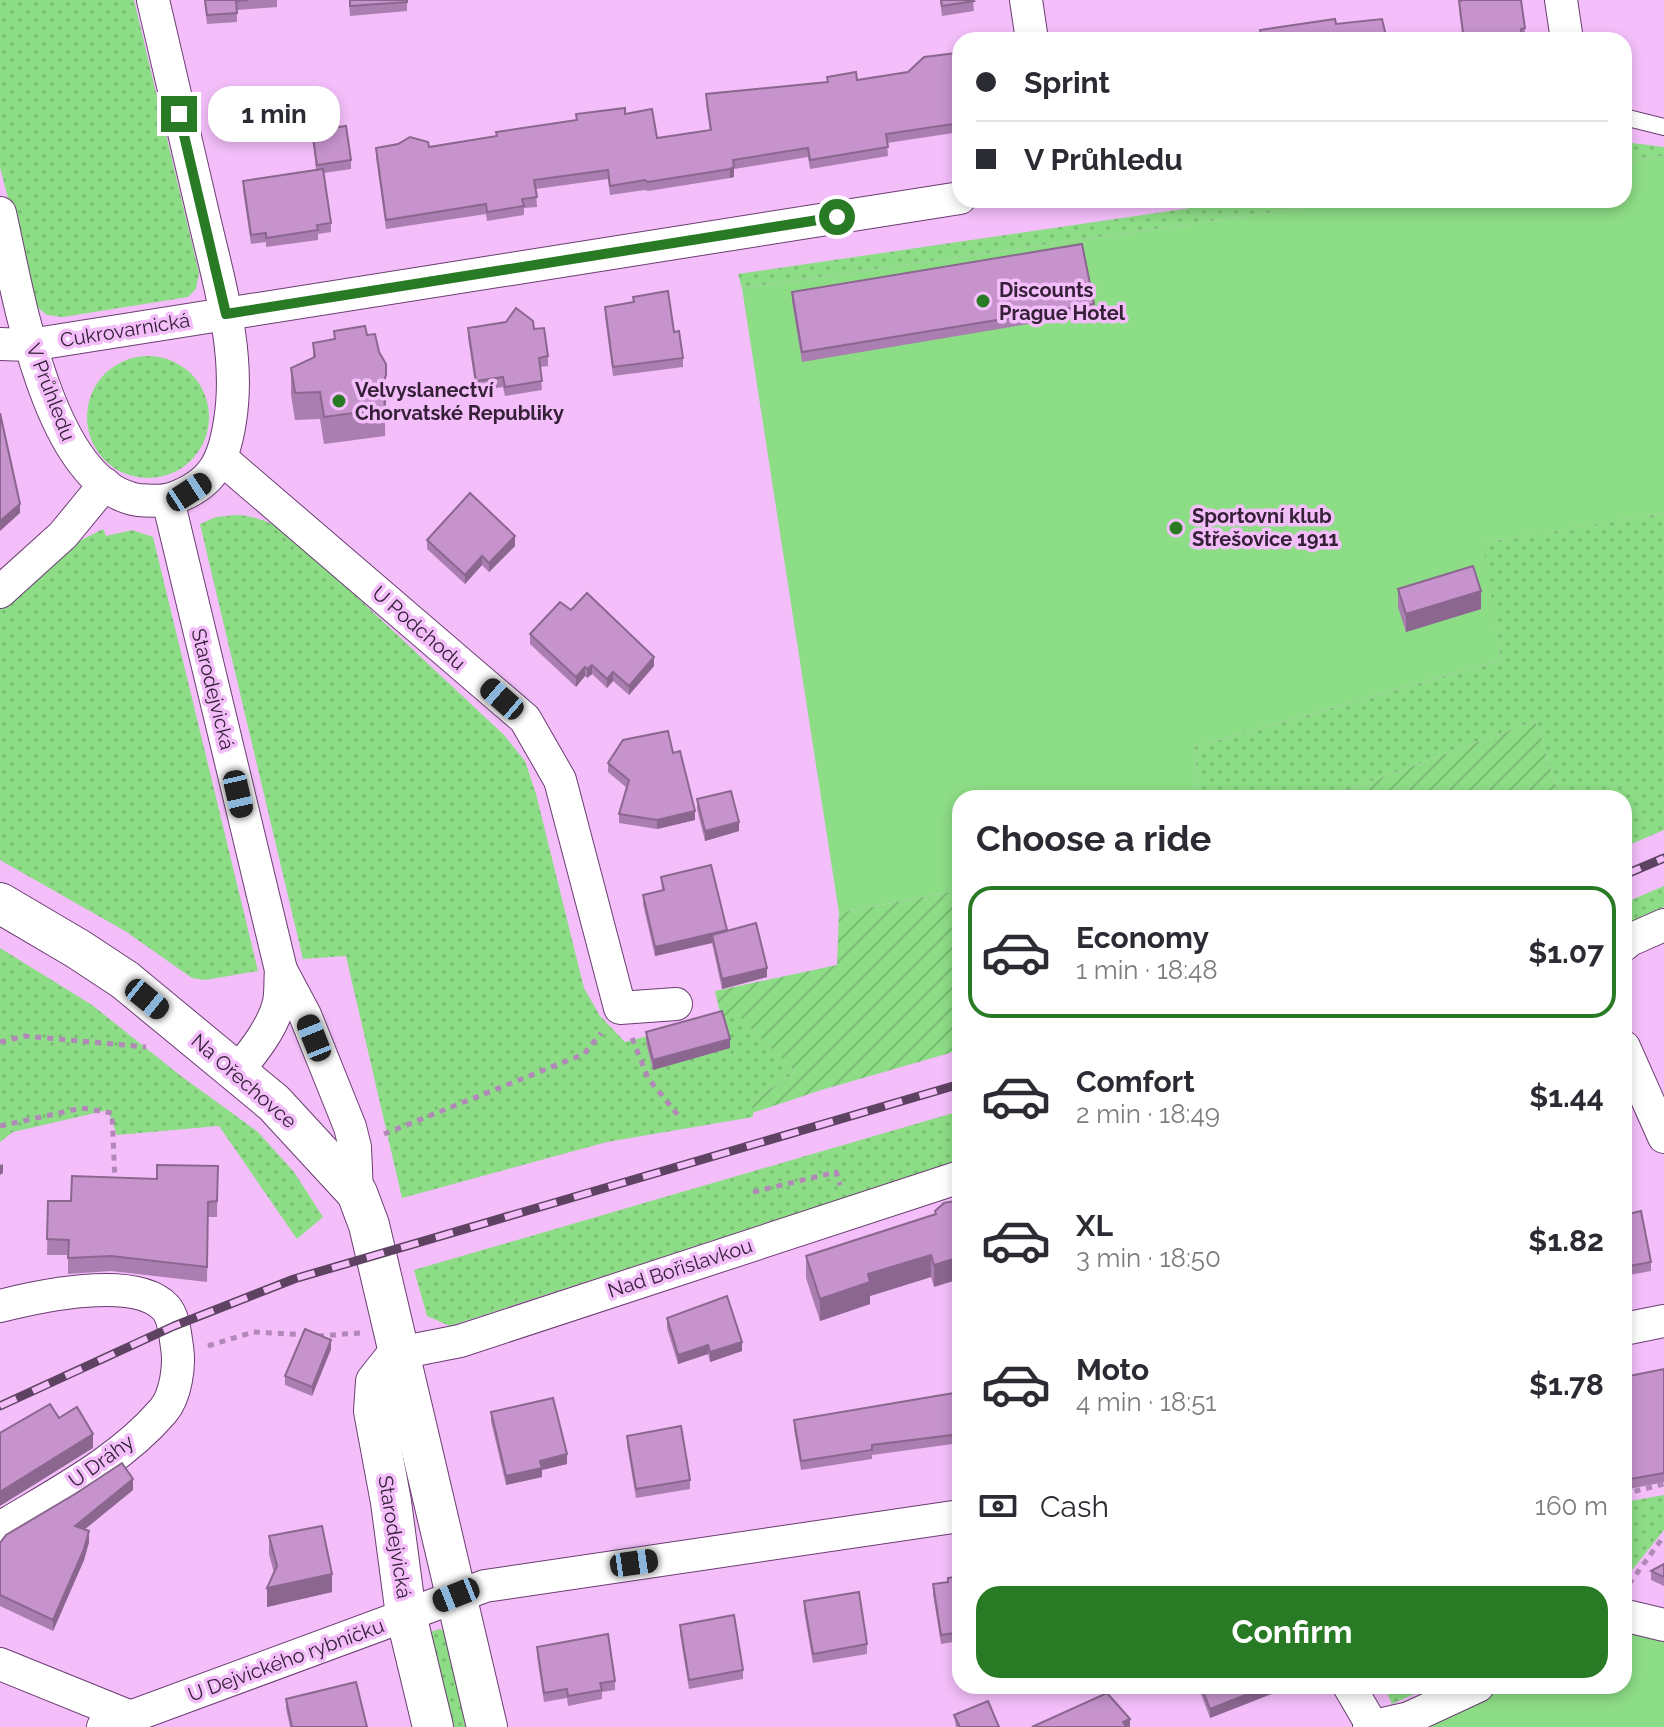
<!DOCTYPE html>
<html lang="en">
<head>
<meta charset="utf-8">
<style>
	body { margin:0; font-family:Raleway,sans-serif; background:#f7f7f7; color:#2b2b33; height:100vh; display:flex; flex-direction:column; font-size:30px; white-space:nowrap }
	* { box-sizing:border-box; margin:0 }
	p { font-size:26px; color:#7c7c81 }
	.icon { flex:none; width:44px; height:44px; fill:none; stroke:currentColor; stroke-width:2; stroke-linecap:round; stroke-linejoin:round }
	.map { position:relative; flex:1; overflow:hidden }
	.panel { position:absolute; left:952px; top:790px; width:680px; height:904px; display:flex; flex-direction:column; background:#fff; border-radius:24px; box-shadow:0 4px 12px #0003 }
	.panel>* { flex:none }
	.top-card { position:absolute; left:952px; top:32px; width:680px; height:176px; border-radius:24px; box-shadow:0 4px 12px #0003; display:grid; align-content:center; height:176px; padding:0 24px; background:#fff }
	.end { position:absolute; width:36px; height:36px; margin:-18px; border:10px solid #297a25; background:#fff; box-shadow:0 0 0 4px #fff }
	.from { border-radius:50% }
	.bubble { position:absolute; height:56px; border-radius:24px; background:#fff; box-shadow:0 4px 12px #0003; font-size:26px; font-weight:700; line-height:56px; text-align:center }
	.car { position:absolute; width:24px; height:48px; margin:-24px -12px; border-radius:10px; box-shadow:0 0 6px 2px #0007; background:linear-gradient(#222 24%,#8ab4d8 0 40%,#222 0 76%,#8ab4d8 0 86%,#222 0) }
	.top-card b { display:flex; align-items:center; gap:28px; height:76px; font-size:30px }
	.top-card b+b { border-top:2px solid #e1e1e2 }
	.top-card i { width:20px; height:20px; background:#2b2b33 }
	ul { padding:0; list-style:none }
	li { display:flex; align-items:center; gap:24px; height:132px; margin:0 16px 12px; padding:0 8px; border:4px solid transparent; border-radius:24px }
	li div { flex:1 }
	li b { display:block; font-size:30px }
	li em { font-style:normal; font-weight:700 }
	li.active { border-color:#297a25 }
	li>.icon { width:72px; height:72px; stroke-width:1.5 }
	h2 { padding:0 24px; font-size:36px; line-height:96px }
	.pay { display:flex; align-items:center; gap:20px; height:88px; padding:0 24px; font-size:30px }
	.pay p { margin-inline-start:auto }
	.cta { display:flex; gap:16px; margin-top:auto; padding:16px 24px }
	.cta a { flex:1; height:92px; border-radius:24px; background:#297a25; color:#fff; font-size:32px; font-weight:700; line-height:92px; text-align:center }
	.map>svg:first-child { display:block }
	.grass { fill:url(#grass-dots) }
	.park { fill:#8ddc86 }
	.garden { fill:url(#garden-furrows) }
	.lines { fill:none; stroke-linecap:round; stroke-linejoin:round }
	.service-casing { stroke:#6b3d72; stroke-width:18 }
	.minor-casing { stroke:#6b3d72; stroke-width:34 }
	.tertiary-casing { stroke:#6b3d72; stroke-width:42 }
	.path { stroke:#b288b8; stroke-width:5; stroke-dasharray:6 6; stroke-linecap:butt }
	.service { stroke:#fff; stroke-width:16 }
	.minor { stroke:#fff; stroke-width:32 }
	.tertiary { stroke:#fff; stroke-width:40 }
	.rail-casing { stroke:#5e4262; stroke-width:9 }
	.rail { stroke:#f3befa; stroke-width:6; stroke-dasharray:18; stroke-linecap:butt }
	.wall { fill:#aa7eb0 }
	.shaded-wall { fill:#8b6790 }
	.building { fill:#c693cd; stroke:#8b6790; stroke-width:2 }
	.route { stroke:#297a25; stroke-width:10 }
	.poi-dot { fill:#297a25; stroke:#f3befa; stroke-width:3 }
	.labels { text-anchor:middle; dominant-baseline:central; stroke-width:7; stroke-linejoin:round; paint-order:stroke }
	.poi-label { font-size:20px; font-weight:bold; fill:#352038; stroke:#f3befa; text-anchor:start }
	.street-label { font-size:20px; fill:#352038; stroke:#f3befa }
</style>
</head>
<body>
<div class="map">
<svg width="1664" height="1727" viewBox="0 0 1664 1727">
	<defs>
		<pattern id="grass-dots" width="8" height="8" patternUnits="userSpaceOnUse" patternTransform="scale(2)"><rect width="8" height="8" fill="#8ddc86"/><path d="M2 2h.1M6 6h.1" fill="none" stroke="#7abc74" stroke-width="1.8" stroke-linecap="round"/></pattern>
		<pattern id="garden-furrows" width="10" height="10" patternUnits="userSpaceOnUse" patternTransform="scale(2)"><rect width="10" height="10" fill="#8ddc86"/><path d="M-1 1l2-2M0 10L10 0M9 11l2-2" fill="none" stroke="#7abc74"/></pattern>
	</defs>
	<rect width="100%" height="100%" fill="#f3befa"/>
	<!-- grass -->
	<g class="grass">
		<path d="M0,0H134L199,273L196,289L188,297L63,317L47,315L36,306L0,167Z"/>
		<path d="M1632,143L1664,147V156L1624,162V145Z"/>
		<path d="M1245,200H1358L742,288L738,274Z"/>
		<circle cx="148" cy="417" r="61"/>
		<path d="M1664,513V830L1624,847V798H1560L1535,721L1327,798H1200L1194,747L1501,660L1482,543Z"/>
		<path d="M236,515C259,516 274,524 293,537L504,735L525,761L536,794L584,988L600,1016L625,1042L736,1013L796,1072L753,1100V1117L607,1142L402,1198L346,956L303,959L200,524L216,517Z"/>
		<path d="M103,529L106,536L132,530L153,537L258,971L205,980L192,978L125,931L0,860V605L68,547Z"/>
		<path d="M1664,886V907L1624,925V903Z"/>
		<path d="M0,948L92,1005L181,1076L258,1132L294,1172L323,1217L297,1239L219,1126L117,1135L108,1110L13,1132L0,1142Z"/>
		<path d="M960,1111V1160L450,1326L427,1316L414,1270Z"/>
		<path d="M1664,1495V1530L1624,1580V1502Z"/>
		<path d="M440,1629L446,1632L471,1727H449L429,1637L433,1631Z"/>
		<path d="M1384,1686H1432L1392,1704Z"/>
	</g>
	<!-- park -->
	<g class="park">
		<path d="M1664,156V513L1483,543L1501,660L1194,747L1200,798H960V890L839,913L742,288L1358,200H1624V162Z"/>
		<path d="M1624,1629L1664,1630V1727H1420L1419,1724L1497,1686H1624Z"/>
	</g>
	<!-- garden -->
	<g class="garden">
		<path d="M1535,721L1560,798H1327Z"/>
		<path d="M960,890V1050L818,1091L752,1113L753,1100L796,1072L736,1014L721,1017L715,991L837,965L839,913Z"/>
	</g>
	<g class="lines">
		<defs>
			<path id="service" d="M1624,117L1664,127"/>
			<g id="minor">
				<path d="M1026,0L1032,40"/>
				<path d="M1561,0L1567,40"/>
				<path d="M0,213C17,287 47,485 138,500C149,501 163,502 174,498C213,484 224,461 230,421C241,353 219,283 204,218C187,145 170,73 153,0"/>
				<path d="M0,344L30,345L960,198"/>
				<path d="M221,458L525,719L560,780L620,1008L676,1004"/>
				<path d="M168,500L281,970L305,1015L350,1127L355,1147L357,1193"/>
				<path d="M0,592L63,535L105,484"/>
				<path d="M1624,945L1630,940L1664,925"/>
				<path d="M1624,1047L1664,1137"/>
				<path d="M236,1073C253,1052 273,1028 279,1002C281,992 280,980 281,970"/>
				<path d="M0,1306C40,1296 134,1275 165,1307C174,1316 175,1334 177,1347C180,1365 176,1396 163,1411C119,1462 57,1493 0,1528"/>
				<path d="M1624,1329L1664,1321"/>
				<path d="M399,1353L460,1341L960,1177"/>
				<path d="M1624,1619L1631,1617L1664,1625"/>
				<path d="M0,1664L131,1717"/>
				<path d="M1349,1686L1373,1727"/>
				<path d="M103,1727L485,1586L960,1516"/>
				<path d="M1369,1727L1409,1718L1478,1686"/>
			</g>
			<g id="tertiary">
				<path d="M0,903L78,949L125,980L274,1103L357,1193L369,1225L487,1727"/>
				<path d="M399,1353L376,1382L374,1411L391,1502L406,1615L433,1727"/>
			</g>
		</defs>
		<!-- service casing -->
		<use href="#service" class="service-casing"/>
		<!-- minor casing -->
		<use href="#minor" class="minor-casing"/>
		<!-- tertiary casing -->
		<use href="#tertiary" class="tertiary-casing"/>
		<!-- path -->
		<g class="path">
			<path d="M632,1038L648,1078L681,1119"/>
			<path d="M0,1042L25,1036L146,1047"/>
			<path d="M0,1126L82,1108L112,1113L115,1181"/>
			<path d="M384,1134L584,1054L601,1033"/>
			<path d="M753,1192L836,1172L840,1185"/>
			<path d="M318,1336L360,1333"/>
			<path d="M208,1346L253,1332L308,1335"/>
			<path d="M1624,1497L1632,1492L1664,1484"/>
			<path d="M1629,1584L1664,1536"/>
		</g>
		<!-- service -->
		<use href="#service" class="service"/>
		<!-- minor -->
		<use href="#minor" class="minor"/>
		<!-- tertiary -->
		<use href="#tertiary" class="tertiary"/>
		<defs>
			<g id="rail">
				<path d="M1624,875L1664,858"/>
				<path d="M0,1406L174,1326L294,1279L960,1084"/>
			</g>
		</defs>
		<!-- rail casing -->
		<use href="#rail" class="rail-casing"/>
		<!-- rail -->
		<use href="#rail" class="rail"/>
	</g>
	<!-- wall -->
	<g class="wall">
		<path d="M196,0H277V7L237,10V22L207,24L204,0Z"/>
		<path d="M349,0H407V11L350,16Z"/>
		<path d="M940,0H973L974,11L942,16Z"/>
		<path d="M1459,1L1525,28V37L1522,38V40H1463L1459,10Z"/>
		<path d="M960,56V132L887,143L888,156L810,169L808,157L734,169V177L730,178L648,191L645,190L610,195L608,179L536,189L537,207L524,208V215L487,221L486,214L386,229L376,157V148L429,147L496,136V132L576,121V114H625L657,138L710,130L706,104V94L857,80L908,72Z"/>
		<path d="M312,131L351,160V169L324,173L331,223V232L318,234V240L266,247V242L251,244L243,190V181L316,170Z"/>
		<path d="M792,292L1094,304V313L802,362L792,301Z"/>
		<path d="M633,297L674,332L683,358V367L613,376L605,316V307L633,302Z"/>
		<path d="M468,328L534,329L548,356V366L540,367L542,390L505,396L503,387L476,391L468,337Z"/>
		<path d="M334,331L367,335L379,352L386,364L385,436L324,444L320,419L295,420L291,395V368L313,358V343L334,339Z"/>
		<path d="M427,540L515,546L489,572L482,565L465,584L427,549Z"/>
		<path d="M1398,589L1481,609L1406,632L1398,607Z"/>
		<path d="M530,634L654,666L629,695L613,681L607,688L592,674L587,678L585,676L576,687L530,644Z"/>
		<path d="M673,753L695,820L657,829L619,823V814L627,788L608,772V763Z"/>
		<path d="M697,799L739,831L705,841L697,809Z"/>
		<path d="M661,877L727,931L767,977L722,989L712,943L655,956L643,904V895L662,891Z"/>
		<path d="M646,1032L730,1048L653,1070L646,1042Z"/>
		<path d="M218,1166L217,1217H208L207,1282L111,1271L68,1274V1255H47L48,1201H71L157,1179Z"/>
		<path d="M944,1203L934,1287L931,1277L870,1296V1304L820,1321L806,1278V1256L935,1215V1211Z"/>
		<path d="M1624,1215L1651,1262V1271L1624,1276Z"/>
		<path d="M667,1318L742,1351L710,1362L708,1354L678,1364L667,1328Z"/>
		<path d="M331,1349L312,1396L285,1385V1376Z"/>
		<path d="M1664,1369V1482L1630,1489L1624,1459V1377Z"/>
		<path d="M960,1392V1443L872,1455V1459L801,1470L794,1429V1420Z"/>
		<path d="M491,1412L567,1464L542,1470V1477L506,1485L491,1421Z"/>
		<path d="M627,1436L690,1480V1489L636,1498L627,1445Z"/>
		<path d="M133,1490L84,1530L89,1542L84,1560L53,1631L0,1606V1543Z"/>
		<path d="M269,1536L332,1592L267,1607L274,1573L269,1554Z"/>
		<path d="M1664,1564V1586L1651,1580V1571Z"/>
		<path d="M960,1576V1641L941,1644L933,1594V1584L948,1582Z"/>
		<path d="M804,1601L867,1644V1654L813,1663L804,1611Z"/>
		<path d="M680,1625L743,1670V1679L689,1689L680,1634Z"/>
		<path d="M537,1647L615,1681V1690L602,1692V1699L568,1706L567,1698L544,1702L537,1656Z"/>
		<path d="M1198,1686H1284V1689L1210,1718Z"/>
		<path d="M286,1699L367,1727H290L286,1708Z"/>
		<path d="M954,1715L999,1727H956Z"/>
	</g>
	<!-- shaded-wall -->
	<g class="shaded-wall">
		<path d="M734,167V177L730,178V169Z"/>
		<path d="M386,375V402L383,410V383Z"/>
		<path d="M20,504V513L0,531V521Z"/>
		<path d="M515,536V546L489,572V563Z"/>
		<path d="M482,556V565L465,584V575Z"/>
		<path d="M1481,591V609L1406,632V614Z"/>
		<path d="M654,657V666L629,695V686Z"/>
		<path d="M592,665V674L587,678V669Z"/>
		<path d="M585,667V676L576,687V677Z"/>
		<path d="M613,672V681L607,688V679Z"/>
		<path d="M695,811V820L657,829V820Z"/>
		<path d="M739,822V831L705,841V831Z"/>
		<path d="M727,930L712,935V943L655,956V947Z"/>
		<path d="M767,968V977L722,989V979Z"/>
		<path d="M730,1039V1048L653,1070V1060Z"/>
		<path d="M3,1164V1173L0,1175V1165Z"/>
		<path d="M931,1255V1277L870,1296V1304L820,1321V1299L868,1274Z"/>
		<path d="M960,1257V1279L934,1287V1265Z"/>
		<path d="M331,1340V1349L312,1396V1387Z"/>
		<path d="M742,1342V1351L710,1362V1352Z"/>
		<path d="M708,1345V1354L678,1364V1355Z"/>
		<path d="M93,1434V1448L0,1506V1492Z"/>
		<path d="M567,1454V1464L542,1470V1477L506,1485V1476L540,1461Z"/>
		<path d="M133,1479V1490L75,1537V1526Z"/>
		<path d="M89,1531V1542L84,1560L53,1631V1620Z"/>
		<path d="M332,1574V1592L267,1607V1588Z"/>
		<path d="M1268,1686H1284V1689L1210,1718V1709Z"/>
		<path d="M1130,1719V1727H1123V1722Z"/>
	</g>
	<!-- building -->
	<g class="building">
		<path d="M205,0H248L236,1L237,13L207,15Z"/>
		<path d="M350,0H407V2L350,6Z"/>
		<path d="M941,0H973L974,1L942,6Z"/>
		<path d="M1464,0H1521L1525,28L1521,29L1522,40H1464L1459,1Z"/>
		<path d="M1335,19L1336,24L1382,19L1387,40H1235L1261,36L1260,30Z"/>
		<path d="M957,53V57L960,56V123L886,134L888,147L810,160L808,148L733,160L734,167L730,169L648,182L645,180L610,186L608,170L534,180L537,197L522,199L524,206L487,212L486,204L386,220L376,148L398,144L410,137L428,142L429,147L497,136L496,132L577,120L576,114L625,108V114L652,109L657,138L711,130L706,94L828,82L827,77L856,72L857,80L908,72L924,57Z"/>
		<path d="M346,126L351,160L317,165L312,131Z"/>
		<path d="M323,169L331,223L317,225L318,230L266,238V233L251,235L243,181Z"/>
		<path d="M1082,244L1094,304L802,352L792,292Z"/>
		<path d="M668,291L674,332L679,331L683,358L613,367L605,307L634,302L633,297Z"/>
		<path d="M516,308L533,321L534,329L544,328L548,356L539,358L542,381L505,387L503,377L476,381L468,328L506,322Z"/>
		<path d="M365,326L367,335L375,334L379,352L386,364V375L383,383L385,409L324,417L320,392L295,393L291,368L315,357L313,343L335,339L334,331Z"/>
		<path d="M0,413L20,504L0,521Z"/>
		<path d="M470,493L515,536L489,563L482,556L465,575L427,540Z"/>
		<path d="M1473,566L1481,591L1406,614L1398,589Z"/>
		<path d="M587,593L654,657L629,686L613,672L607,679L592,665L587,669L585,667L576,677L530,634L560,602L571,610Z"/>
		<path d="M668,731L673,753L680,751L695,811L657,820L619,814L629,780L608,763L623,740Z"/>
		<path d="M731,791L739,822L705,831L697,799Z"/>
		<path d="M711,865L727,930L655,947L643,895L664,890L661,877Z"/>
		<path d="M756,923L767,968L722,979L712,935Z"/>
		<path d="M722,1011L730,1039L653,1060L646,1032Z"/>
		<path d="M157,1165L218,1166L217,1201L208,1202L207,1267L111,1256L68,1258L69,1240L47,1239L48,1201H71L72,1176L157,1179Z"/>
		<path d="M955,1201L960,1203V1257L934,1265L931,1255L868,1274L870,1282L820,1299L806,1256L936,1214L935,1211L944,1203Z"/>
		<path d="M1641,1211L1651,1262L1624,1267V1215Z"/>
		<path d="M727,1296L742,1342L710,1352L708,1345L678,1355L667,1318Z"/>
		<path d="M305,1329L331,1340L312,1387L285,1376Z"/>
		<path d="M1664,1369V1473L1630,1479L1624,1449V1377Z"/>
		<path d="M960,1392V1434L872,1445V1450L801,1461L794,1420Z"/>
		<path d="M553,1398L567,1454L540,1461L542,1468L506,1476L491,1412Z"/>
		<path d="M50,1404L59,1418L77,1407L93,1434L0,1492V1433Z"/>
		<path d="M681,1426L690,1480L636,1489L627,1436Z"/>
		<path d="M122,1463L133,1479L75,1526L89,1531L84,1549L53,1620L0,1595V1543L6,1535L75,1494Z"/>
		<path d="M322,1526L332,1574L267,1588L277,1566L269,1536Z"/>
		<path d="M1664,1564V1577L1651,1571Z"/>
		<path d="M960,1576V1632L941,1635L933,1584L948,1582V1578Z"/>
		<path d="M859,1592L867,1644L813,1654L804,1601Z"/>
		<path d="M734,1615L743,1670L689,1680L680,1625Z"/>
		<path d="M608,1634L615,1681L600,1683L602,1690L568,1696L567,1689L544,1693L537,1647Z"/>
		<path d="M356,1682L367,1727H292L286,1699Z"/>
		<path d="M1201,1686H1268L1210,1709Z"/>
		<path d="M1107,1693L1130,1719L1123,1722L1126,1727H1032Z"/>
		<path d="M988,1701L999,1727H960L954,1715Z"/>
	</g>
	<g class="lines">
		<!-- route -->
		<path class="route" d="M179,114L226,314L837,217"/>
	</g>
	<!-- markers -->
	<g class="poi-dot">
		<circle cx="983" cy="301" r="8"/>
		<circle cx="339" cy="401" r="8"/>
		<circle cx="1176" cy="528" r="8"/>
	</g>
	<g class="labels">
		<!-- poi labels -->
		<g class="poi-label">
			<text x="999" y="290">Discounts<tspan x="999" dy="23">Prague Hotel</tspan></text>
			<text x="355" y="390">Velvyslanectví<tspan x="355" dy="23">Chorvatské Republiky</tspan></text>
			<text x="1192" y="516">Sportovní klub<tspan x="1192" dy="23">Střešovice 1911</tspan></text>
		</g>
		<!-- street labels -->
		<g class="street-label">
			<text transform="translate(125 330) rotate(-9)">Cukrovarnická</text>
			<text transform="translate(51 392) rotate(69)">V Průhledu</text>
			<text transform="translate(419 628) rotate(41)">U Podchodu</text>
			<text transform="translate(213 689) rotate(76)">Starodejvická</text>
			<text transform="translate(244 1081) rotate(41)">Na Ořechovce</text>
			<text transform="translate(680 1268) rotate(-18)">Nad Bořislavkou</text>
			<text transform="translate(101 1461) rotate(-36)">U Dráhy</text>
			<text transform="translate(395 1537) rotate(81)">Starodejvická</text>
			<text transform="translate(286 1660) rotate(-20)">U Dejvického rybníčku</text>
		</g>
	</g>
</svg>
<i class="end from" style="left:837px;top:217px"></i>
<i class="end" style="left:179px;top:114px"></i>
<div class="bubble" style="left:208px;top:86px;width:132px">1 min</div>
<i class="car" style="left:189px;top:492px;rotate:57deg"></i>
<i class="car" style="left:502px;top:699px;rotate:311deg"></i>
<i class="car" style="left:238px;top:794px;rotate:167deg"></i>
<i class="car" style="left:147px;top:999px;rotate:129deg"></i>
<i class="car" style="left:314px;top:1038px;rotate:338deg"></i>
<i class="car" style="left:634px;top:1563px;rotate:82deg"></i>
<i class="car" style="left:456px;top:1595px;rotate:248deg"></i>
<div class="top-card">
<b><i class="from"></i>Sprint</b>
<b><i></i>V Průhledu</b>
</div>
<section class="panel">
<h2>Choose a ride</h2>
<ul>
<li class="active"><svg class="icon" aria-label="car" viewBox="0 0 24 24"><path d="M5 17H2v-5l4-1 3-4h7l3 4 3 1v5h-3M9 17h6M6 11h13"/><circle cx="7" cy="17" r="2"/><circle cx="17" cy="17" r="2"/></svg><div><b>Economy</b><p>1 min · 18:48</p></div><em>$1.07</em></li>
<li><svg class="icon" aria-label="car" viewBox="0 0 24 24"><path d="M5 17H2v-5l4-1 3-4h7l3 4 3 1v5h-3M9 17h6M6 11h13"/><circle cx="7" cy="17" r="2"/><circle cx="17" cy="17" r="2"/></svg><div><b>Comfort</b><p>2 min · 18:49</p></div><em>$1.44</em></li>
<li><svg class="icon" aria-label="car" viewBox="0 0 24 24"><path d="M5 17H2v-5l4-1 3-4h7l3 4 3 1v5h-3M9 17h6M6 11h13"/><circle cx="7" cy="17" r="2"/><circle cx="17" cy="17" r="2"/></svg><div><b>XL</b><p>3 min · 18:50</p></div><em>$1.82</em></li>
<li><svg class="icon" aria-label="car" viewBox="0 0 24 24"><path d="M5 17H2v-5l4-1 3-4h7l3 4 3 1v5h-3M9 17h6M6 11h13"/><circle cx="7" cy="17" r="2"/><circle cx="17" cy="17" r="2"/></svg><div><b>Moto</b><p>4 min · 18:51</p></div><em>$1.78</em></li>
</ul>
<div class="pay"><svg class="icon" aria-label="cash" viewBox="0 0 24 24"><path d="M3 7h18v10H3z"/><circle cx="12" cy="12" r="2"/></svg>Cash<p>160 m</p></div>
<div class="cta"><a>Confirm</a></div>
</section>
</div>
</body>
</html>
